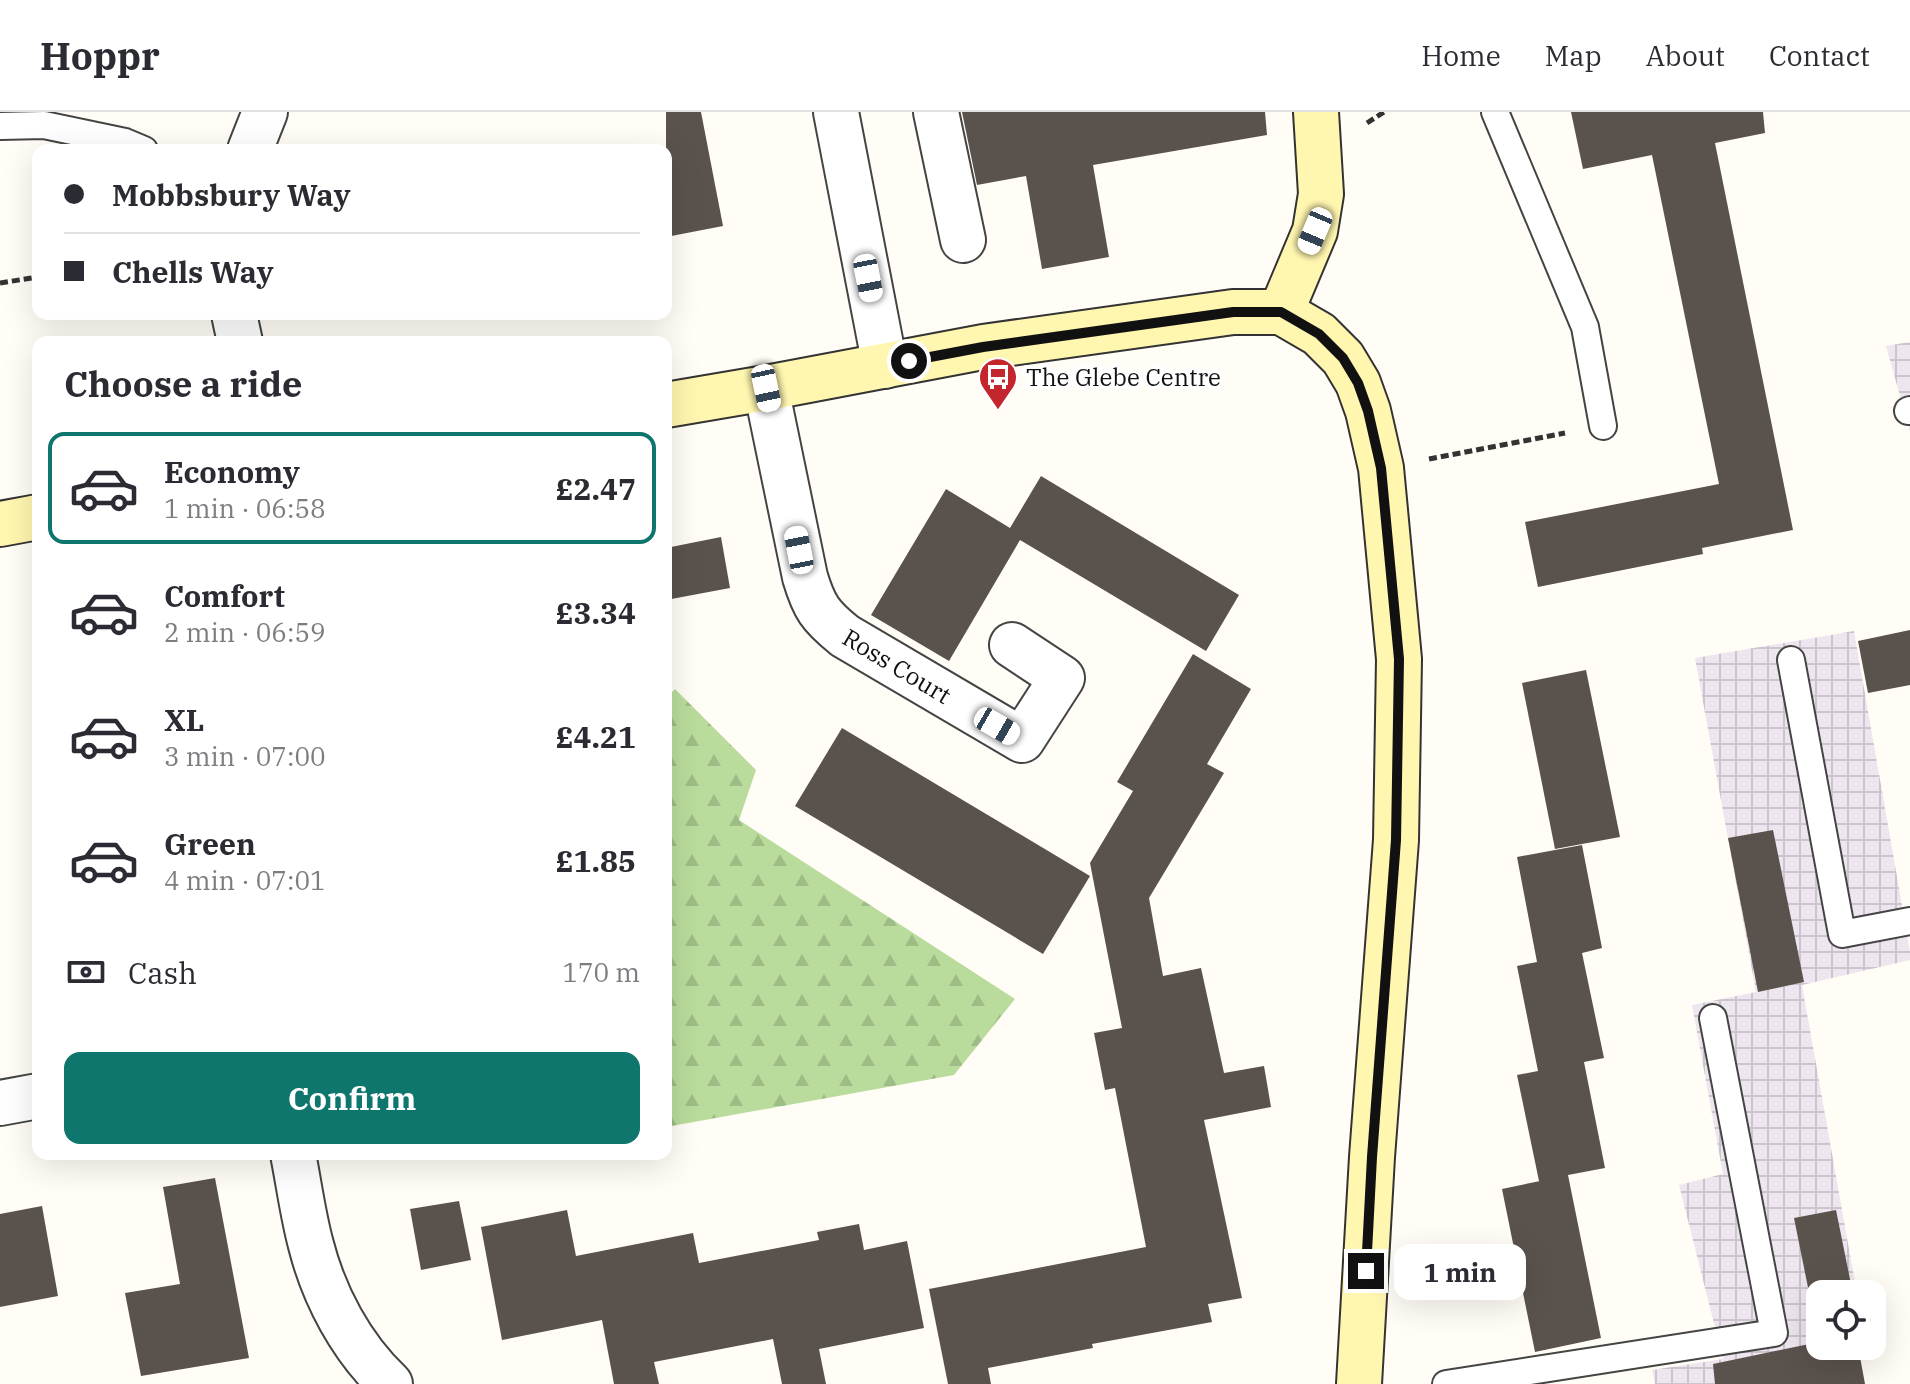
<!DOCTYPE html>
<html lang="en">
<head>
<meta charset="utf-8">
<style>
	body { margin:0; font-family:"IBM Plex Serif",serif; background:#f2f2f3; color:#2b2b33; height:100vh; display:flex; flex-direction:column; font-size:30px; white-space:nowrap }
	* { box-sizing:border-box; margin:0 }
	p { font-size:26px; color:#7c7c81 }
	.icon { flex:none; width:44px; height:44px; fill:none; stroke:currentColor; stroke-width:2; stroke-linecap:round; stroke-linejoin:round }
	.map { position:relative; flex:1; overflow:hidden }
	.panel { position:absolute; left:32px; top:224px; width:640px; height:824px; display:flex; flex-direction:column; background:#fff; border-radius:16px; box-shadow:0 8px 32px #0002 }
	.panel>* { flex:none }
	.top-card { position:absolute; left:32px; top:32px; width:640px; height:176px; border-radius:16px; box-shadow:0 8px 32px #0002; display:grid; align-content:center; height:176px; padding:0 32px; background:#fff }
	.buttons { position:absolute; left:1806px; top:1168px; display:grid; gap:16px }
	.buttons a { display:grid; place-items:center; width:80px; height:80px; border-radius:16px; background:#fff; box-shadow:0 8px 32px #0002; font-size:40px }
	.end { position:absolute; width:36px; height:36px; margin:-18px; border:10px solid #111; background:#fff; box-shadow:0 0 0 4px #fff }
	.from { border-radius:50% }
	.bubble { position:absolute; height:56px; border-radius:16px; background:#fff; box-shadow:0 8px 32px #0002; font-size:26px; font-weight:700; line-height:56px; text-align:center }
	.car { position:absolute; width:24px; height:48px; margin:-24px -12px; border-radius:10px; box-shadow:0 0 6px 2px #0007; background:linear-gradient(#fff 24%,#345 0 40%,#fff 0 76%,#345 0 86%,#fff 0) }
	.top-card b { display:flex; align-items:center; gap:28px; height:76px; font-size:30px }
	.top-card b+b { border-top:2px solid #e1e1e2 }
	.top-card i { width:20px; height:20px; background:#2b2b33 }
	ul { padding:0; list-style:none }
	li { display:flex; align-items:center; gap:24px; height:112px; margin:0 16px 12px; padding:0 16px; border:4px solid transparent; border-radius:16px }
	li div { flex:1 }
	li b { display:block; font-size:30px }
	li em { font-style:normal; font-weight:700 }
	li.current { border-color:#0f766e }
	li>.icon { width:72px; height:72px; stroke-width:1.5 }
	h2 { padding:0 32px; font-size:36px; line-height:96px }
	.pay { display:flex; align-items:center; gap:20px; height:88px; padding:0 32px; font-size:30px }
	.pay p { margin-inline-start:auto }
	.button { display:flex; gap:16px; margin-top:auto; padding:16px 32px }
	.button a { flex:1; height:92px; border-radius:16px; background:#0f766e; color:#fff; font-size:32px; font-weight:700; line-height:92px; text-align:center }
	header { display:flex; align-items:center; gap:48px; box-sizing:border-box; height:112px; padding:0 40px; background:#fff; border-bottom:2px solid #e1e1e2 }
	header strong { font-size:38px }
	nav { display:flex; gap:44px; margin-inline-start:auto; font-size:28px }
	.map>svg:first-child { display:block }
	.industrial { fill:url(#industrial-grid) }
	.forest { fill:url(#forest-firs) }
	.building { fill:#5a524d }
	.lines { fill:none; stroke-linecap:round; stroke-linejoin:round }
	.lane-casing { stroke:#444; stroke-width:30 }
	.street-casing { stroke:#444; stroke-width:48 }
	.secondary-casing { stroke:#333; stroke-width:48 }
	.path { stroke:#333; stroke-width:5; stroke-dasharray:8 4; stroke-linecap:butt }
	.lane { stroke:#fff; stroke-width:26 }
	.street { stroke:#fff; stroke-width:44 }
	.secondary { stroke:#fff6b0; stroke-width:44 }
	.route { stroke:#111; stroke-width:10 }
	.labels { text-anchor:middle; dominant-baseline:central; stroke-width:8; stroke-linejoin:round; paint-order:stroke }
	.poi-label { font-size:24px; fill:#111; stroke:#fff; text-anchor:start }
	.street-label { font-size:24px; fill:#111; stroke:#fff }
</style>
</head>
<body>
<header>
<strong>Hoppr</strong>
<nav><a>Home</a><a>Map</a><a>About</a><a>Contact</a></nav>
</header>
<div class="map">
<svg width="1910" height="1272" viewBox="0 0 1910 1272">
	<defs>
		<pattern id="industrial-grid" width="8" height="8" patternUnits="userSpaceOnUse" patternTransform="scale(2)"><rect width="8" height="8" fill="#eee6ef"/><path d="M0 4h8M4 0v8" fill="none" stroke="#cbc4cc"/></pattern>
		<pattern id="forest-firs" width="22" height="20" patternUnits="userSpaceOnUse" patternTransform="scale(2)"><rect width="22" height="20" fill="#b9dc9c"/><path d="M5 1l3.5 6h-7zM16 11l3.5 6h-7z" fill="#9ebc85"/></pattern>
	</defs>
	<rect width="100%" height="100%" fill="#fffdf5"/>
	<!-- industrial -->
	<g class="industrial">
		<path d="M1910,230V320L1886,234Z"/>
		<path d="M1854,519L1910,839V848L1802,873L1857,1182H1820V1233L1761,1242L1767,1272H1655L1652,1258L1723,1247L1679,1073L1723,1062L1692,893L1756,880L1695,546Z"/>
	</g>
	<!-- forest -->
	<path class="forest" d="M675,577L756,658L739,708L1015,887L954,963L666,1015V586Z"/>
	<!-- building -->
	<g class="building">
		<path d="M666,0H701L723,114L666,125Z"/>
		<path d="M962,0H1265L1267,23L1093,53L1109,145L1042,157L1026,64L977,73Z"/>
		<path d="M1571,0H1763L1765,21L1715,31L1793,418L1702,436L1703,442L1538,475L1525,410L1719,372L1652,43L1583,57Z"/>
		<path d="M1041,364L1239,483L1206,539L1020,428L949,549L871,503L946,377L1010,416Z"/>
		<path d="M721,425L730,476L666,488V436Z"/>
		<path d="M1910,518V573L1868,581L1858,529Z"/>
		<path d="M1193,542L1251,577L1207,652L1224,661L1149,786L1163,864L1201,856L1224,961L1264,954L1271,995L1204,1008L1242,1186L1208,1192L1212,1210L1092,1232L1093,1236L988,1256L991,1272H948L929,1177L1146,1135L1115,976L1105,978L1094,921L1122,916L1090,751L1133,679L1117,670Z"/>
		<path d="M1586,558L1620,725L1555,737L1522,571Z"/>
		<path d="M842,616L1090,764L1043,842L795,694Z"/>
		<path d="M1773,718L1804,870L1758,880L1728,726Z"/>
		<path d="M1582,733L1602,836L1582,841L1604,946L1584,950L1605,1056L1568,1063L1601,1226L1535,1240L1502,1077L1540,1069H1539L1517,963L1538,959L1517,854L1537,850L1517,745Z"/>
		<path d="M215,1066L249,1246L141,1264L125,1181L180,1172L163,1075Z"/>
		<path d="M459,1089L471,1148L421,1158L410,1097Z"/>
		<path d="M42,1094L58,1184L0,1195V1102Z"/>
		<path d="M567,1098L576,1144L693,1121L699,1151L819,1128L817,1120L859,1112L864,1138L907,1129L924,1216L819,1237L826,1272H782L773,1227L654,1250L659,1272H614L602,1208L502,1228L481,1115Z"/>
		<path d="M1836,1098L1853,1182H1820V1234H1858L1865,1272H1715L1713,1252L1819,1230L1794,1106Z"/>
	</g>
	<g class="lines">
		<defs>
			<g id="lane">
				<path d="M1495,0L1585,215L1603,314"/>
				<path d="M0,14L44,13L125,30L144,38"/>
				<path d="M1908,299L1910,298"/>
				<path d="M1791,548L1842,822L1910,809"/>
				<path d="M1446,1272L1774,1221L1713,906"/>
			</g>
			<g id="street">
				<path d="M836,0L885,254"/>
				<path d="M936,0L963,128"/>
				<path d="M250,38L265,0"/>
				<path d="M234,202L240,230"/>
				<path d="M766,276L805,465C814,495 820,504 845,524L1022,628L1062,566L1012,533"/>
				<path d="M0,991L38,984"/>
				<path d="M293,1042C299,1072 303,1104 311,1133C324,1184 351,1235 390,1272"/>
			</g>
			<g id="secondary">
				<path d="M1281,200L1315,119L1321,82L1316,0"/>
				<path d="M666,293L766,276L983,235L1233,200H1281L1319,222L1343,246L1358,271L1368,299L1381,356L1399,547L1396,728L1372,1045L1359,1272"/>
				<path d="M0,412L38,405"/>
			</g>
		</defs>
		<!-- lane casing -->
		<use href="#lane" class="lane-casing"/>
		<!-- street casing -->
		<use href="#street" class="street-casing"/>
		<!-- secondary casing -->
		<use href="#secondary" class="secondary-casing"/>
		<!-- path -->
		<g class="path">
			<path d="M1367,11L1384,0"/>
			<path d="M0,171L38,165"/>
			<path d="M1429,347L1565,321"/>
		</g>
		<!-- lane -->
		<use href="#lane" class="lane"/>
		<!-- street -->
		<use href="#street" class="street"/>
		<!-- secondary -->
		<use href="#secondary" class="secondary"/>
	</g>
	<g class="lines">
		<!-- route -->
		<path class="route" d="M909,249L983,235L1233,200H1281L1319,222L1343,246L1358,271L1368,299L1381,356L1399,547L1396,728L1372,1045L1366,1159"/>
	</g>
	<!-- icons -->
	<defs>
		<symbol id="bus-pin" viewBox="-11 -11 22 30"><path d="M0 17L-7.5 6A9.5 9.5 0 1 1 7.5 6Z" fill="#c4262e" stroke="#fff"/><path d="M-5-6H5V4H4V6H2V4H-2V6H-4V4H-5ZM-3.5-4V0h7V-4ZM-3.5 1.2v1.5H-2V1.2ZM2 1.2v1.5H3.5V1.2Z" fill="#fff"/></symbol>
	</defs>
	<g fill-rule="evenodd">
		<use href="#bus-pin" x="976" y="243" width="44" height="60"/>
	</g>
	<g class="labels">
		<!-- poi labels -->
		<g class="poi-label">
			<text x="1026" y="265">The Glebe Centre</text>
		</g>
		<!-- street labels -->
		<g class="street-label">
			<text transform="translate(897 554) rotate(31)">Ross Court</text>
		</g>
	</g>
</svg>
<div class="buttons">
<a><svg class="icon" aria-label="locate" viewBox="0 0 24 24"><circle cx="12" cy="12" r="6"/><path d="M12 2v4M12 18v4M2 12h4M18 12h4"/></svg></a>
</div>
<i class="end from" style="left:909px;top:249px"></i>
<i class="end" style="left:1366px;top:1159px"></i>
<div class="bubble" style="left:1394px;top:1132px;width:132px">1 min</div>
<i class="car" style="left:1315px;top:119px;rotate:203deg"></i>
<i class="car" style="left:868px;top:166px;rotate:169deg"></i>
<i class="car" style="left:766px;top:276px;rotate:168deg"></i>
<i class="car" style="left:799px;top:438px;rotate:349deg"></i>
<i class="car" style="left:997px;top:614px;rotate:120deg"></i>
<div class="top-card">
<b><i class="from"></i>Mobbsbury Way</b>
<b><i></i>Chells Way</b>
</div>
<section class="panel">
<h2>Choose a ride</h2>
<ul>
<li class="current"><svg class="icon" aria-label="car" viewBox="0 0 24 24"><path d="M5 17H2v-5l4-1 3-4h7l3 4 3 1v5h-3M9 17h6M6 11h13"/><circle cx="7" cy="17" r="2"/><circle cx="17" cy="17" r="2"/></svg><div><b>Economy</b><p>1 min · 06:58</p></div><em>£2.47</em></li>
<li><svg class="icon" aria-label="car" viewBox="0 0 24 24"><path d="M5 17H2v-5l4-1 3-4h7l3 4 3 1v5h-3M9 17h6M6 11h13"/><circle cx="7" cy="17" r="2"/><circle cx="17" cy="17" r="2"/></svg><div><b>Comfort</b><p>2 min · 06:59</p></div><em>£3.34</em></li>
<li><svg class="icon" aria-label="car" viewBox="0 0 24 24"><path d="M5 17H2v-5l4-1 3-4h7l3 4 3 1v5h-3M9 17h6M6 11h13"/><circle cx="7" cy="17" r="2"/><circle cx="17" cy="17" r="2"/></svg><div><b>XL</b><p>3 min · 07:00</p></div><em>£4.21</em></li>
<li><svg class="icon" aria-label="car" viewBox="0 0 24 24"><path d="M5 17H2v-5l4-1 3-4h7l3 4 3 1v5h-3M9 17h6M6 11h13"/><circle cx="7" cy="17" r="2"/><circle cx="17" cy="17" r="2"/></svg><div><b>Green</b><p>4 min · 07:01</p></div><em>£1.85</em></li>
</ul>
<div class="pay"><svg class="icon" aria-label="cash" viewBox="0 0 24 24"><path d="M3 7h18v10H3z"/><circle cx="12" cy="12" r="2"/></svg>Cash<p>170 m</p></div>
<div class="button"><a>Confirm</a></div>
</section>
</div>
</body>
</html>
